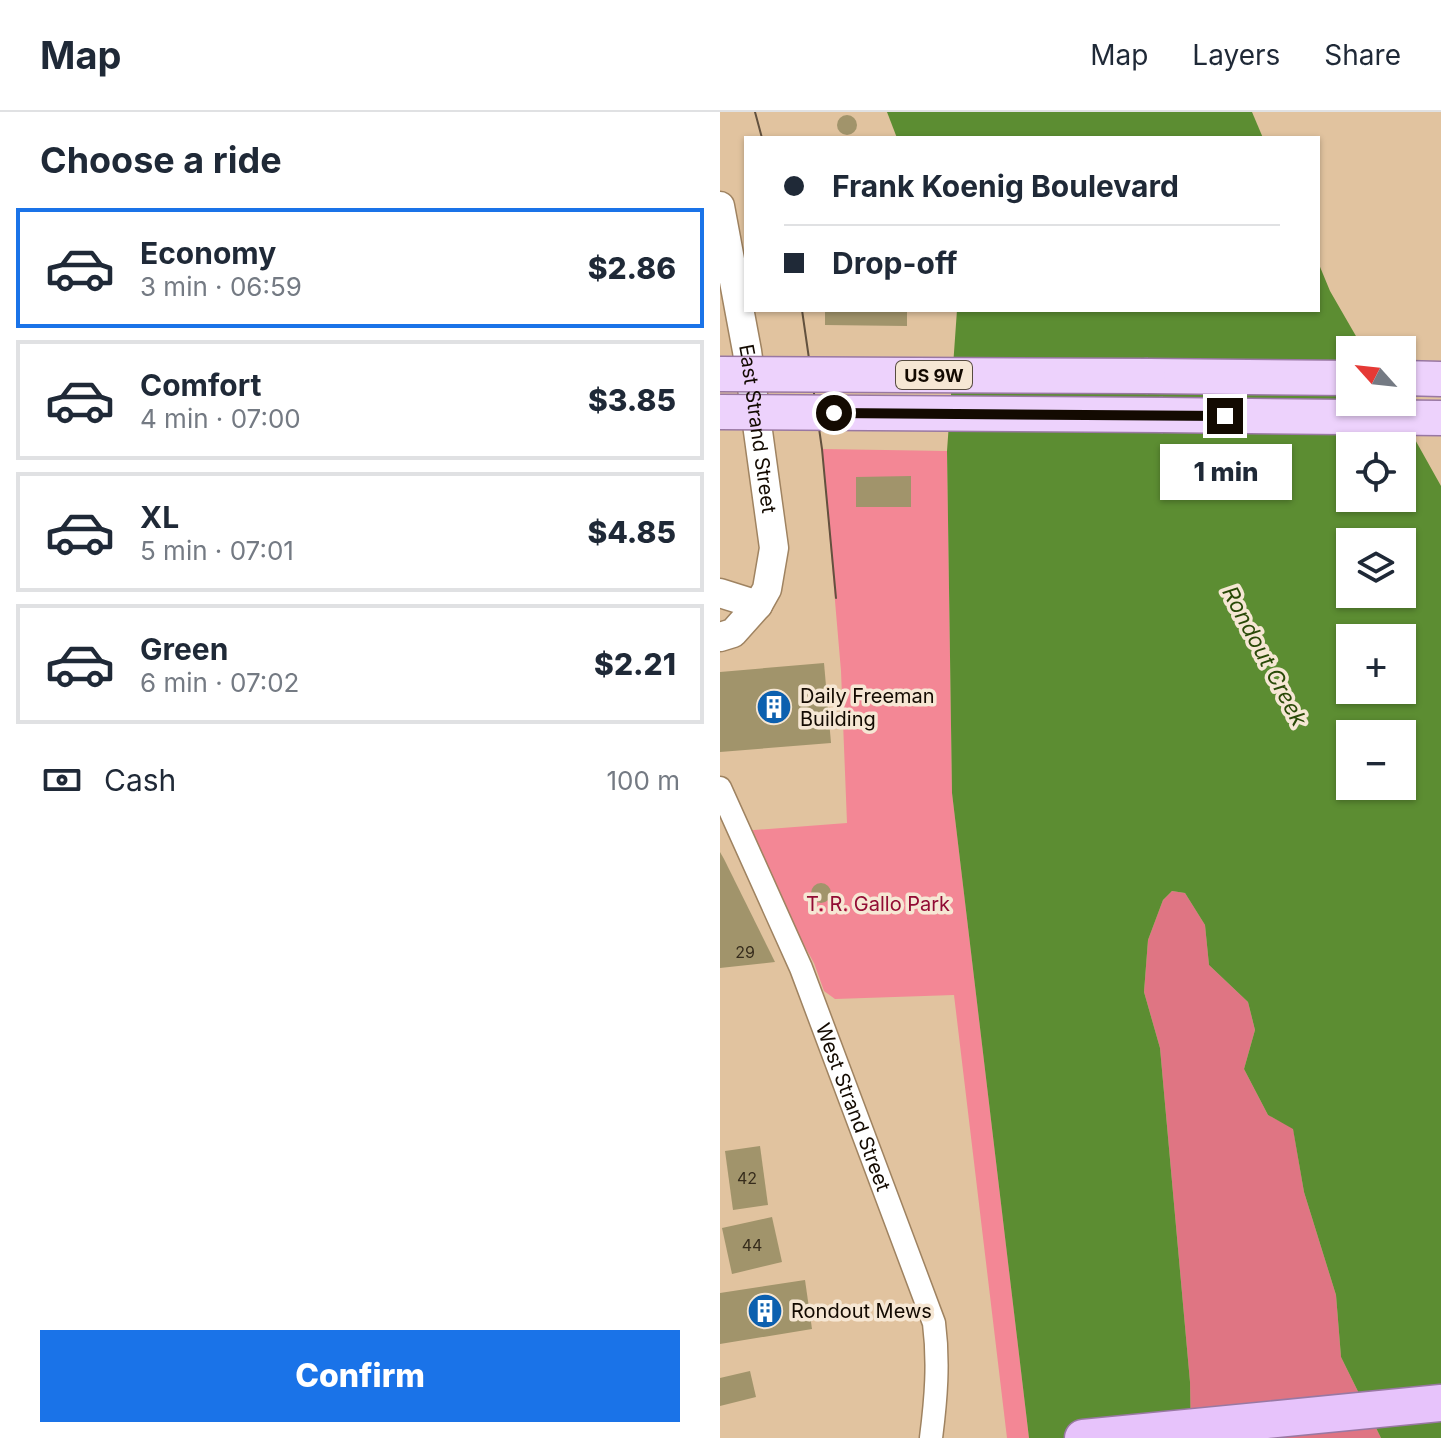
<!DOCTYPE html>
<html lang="en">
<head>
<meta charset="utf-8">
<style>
	body { margin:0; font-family:Inter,sans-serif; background:#f2f2f3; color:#1f2937; height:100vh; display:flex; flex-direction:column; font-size:30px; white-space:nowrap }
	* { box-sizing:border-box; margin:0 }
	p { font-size:26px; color:#747a83 }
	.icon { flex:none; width:44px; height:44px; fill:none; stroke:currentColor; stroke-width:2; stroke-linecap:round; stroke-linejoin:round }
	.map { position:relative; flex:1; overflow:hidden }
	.details { display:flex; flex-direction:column; background:#fff; width:720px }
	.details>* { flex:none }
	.top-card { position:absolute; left:24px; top:24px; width:576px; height:176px; border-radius:0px; box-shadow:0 2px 6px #0004; display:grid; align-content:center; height:176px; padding:0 40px; background:#fff }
	.needle { width:52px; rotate:297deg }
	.controls { position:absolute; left:616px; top:224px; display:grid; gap:16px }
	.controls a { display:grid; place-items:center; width:80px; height:80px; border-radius:0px; background:#fff; box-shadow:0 2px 6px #0004; font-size:40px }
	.end { position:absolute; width:36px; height:36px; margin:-18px; border:10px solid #130a01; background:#fff; box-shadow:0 0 0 4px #fff }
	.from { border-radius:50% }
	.bubble { position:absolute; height:56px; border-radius:0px; background:#fff; box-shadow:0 2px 6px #0004; font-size:26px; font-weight:800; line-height:56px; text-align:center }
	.top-card b { display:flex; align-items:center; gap:28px; height:76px; font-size:30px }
	.top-card b+b { border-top:2px solid #e0e1e3 }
	.top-card i { width:20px; height:20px; background:#1f2937 }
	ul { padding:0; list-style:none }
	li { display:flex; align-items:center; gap:24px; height:120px; margin:0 16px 12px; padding:0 24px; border:4px solid #e0e1e3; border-radius:0px }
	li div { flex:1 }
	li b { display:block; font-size:30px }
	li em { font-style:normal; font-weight:800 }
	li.on { border-color:#1a73e8 }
	li>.icon { width:72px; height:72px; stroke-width:1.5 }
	h2 { padding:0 40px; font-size:36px; line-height:96px }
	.pay { display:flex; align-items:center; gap:20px; height:88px; padding:0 40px; font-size:30px }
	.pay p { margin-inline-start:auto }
	.cta { display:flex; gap:16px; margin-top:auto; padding:16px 40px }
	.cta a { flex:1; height:92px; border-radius:0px; background:#1a73e8; color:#fff; font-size:32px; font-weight:800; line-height:92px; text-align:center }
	header { display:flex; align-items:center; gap:48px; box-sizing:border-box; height:112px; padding:0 40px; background:#fff; border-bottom:2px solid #e0e1e3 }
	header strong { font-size:38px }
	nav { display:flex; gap:44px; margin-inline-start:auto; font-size:28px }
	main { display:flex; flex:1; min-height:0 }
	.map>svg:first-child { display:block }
	.green { fill:#f38795 }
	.forest { fill:#df7583 }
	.water { fill:#5c8d32; fill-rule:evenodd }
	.building { fill:#a1946b }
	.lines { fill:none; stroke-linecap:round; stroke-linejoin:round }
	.minor-casing { stroke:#9f8361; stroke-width:25 }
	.tertiary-casing { stroke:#9f8361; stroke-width:31 }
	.primary-casing { stroke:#9978a3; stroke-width:37 }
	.trunk-casing { stroke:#9978a3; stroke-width:39 }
	.minor { stroke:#fff; stroke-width:22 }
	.tertiary { stroke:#fff; stroke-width:28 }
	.primary { stroke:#edd2fc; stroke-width:34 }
	.trunk { stroke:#e7c3fb; stroke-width:36 }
	.tram { stroke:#62513e; stroke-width:2 }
	.primary-bridge-casing { stroke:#9978a3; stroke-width:37; stroke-linecap:butt }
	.primary-bridge { stroke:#edd2fc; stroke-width:34 }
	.route { stroke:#130a01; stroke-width:10 }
	.labels { text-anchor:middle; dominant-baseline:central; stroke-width:7; stroke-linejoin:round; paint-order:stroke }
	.number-label { font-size:16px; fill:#362c1c }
	.shield { fill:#f6e7d4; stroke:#574c40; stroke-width:2 }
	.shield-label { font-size:18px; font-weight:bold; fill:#130a01 }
	.street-label { font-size:20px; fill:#130a01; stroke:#f6e7d4 }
	.poi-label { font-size:20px; fill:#130a01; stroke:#f6e7d4; text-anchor:start }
	.park-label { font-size:20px; fill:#920c34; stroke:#f6e7d4 }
	.water-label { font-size:22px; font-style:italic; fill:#294907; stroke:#f6e7d4 }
</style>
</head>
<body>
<header>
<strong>Map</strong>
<nav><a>Map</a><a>Layers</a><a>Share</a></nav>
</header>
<main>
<section class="details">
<h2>Choose a ride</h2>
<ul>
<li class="on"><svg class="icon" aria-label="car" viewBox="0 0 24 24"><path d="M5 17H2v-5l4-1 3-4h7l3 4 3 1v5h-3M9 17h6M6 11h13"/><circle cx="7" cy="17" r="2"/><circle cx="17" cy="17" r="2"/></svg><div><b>Economy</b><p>3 min · 06:59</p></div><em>$2.86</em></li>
<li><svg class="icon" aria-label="car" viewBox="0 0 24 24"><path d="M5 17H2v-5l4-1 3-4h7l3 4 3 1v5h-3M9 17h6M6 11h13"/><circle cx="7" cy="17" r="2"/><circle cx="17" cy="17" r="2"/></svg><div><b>Comfort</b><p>4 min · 07:00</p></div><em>$3.85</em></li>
<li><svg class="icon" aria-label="car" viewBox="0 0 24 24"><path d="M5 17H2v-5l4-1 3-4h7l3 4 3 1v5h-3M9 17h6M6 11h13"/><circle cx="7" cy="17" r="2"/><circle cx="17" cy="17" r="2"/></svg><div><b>XL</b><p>5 min · 07:01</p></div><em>$4.85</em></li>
<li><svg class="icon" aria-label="car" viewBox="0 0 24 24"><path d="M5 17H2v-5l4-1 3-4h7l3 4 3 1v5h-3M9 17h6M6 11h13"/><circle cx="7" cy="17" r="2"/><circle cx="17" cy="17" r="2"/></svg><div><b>Green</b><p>6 min · 07:02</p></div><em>$2.21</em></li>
</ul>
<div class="pay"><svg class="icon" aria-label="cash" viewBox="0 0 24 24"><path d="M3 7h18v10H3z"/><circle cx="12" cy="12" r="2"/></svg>Cash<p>100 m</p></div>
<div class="cta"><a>Confirm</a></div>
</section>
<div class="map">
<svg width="721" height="1326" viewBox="0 0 721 1326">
	<rect width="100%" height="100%" fill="#e1c39f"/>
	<!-- green -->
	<path class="green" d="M102,337L227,339L232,681L309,1326H287L234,883L115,887L104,879L94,851L21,719L127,711L121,559Z"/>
	<!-- forest -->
	<path class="forest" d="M452,779L465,781L485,813L489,853L528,890L535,918L524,957L548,1003L573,1016L584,1080L616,1183L621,1245L661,1326H471L470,1270L440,936L424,880L428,828L443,788Z"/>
	<!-- water -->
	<g class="water">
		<path d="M167,0H532L543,26H177Z"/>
		<path d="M598,150L610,179L644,238H630V290H674L721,374V1326H661L621,1245L616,1183L584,1080L573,1017L548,1003L524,957L535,918L528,890L489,853L485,813L465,781L452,779L443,788L428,828L424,880L440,936L470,1270L471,1326H309L232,681L227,339L237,198H598ZM630,334H682V386H630ZM630,430H682V482H630ZM630,526H682V578H630ZM630,622H682V674H630Z"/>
	</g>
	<!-- building -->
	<g class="building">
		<circle cx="127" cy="13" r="10"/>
		<path d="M105,198H187V214L105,213Z"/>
		<path d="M191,364V395H136V365Z"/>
		<path d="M104,551L111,631L0,640V560Z"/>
		<path d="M0,740L4,747L55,850L0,856Z"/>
		<circle cx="101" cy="781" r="10"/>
		<path d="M40,1034L48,1093L13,1098L5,1039Z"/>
		<path d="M52,1105L62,1150L12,1162L2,1116Z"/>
		<path d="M85,1168L92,1217L0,1232V1181Z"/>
		<path d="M30,1259L36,1285L0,1294V1266Z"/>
	</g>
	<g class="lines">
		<defs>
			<g id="minor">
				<path id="s1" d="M0,676L81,856L214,1211C219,1250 216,1287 211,1326"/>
			</g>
			<g id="tertiary">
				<path id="s2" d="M0,94L27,239L54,436L47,477L38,493L13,521L0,525"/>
				<path d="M0,481L38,493"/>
			</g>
			<g id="primary">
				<path d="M428,264L630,266"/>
				<path d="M682,266L721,267"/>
				<path d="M443,303L721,306"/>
			</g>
			<path id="trunk" d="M363,1326L721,1291"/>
		</defs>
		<!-- minor casing -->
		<use href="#minor" class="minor-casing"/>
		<!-- tertiary casing -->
		<use href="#tertiary" class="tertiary-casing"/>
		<!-- primary casing -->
		<use href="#primary" class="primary-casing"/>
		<!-- trunk casing -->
		<use href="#trunk" class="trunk-casing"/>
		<!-- minor -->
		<use href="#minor" class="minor"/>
		<!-- tertiary -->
		<use href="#tertiary" class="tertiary"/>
		<!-- primary -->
		<use href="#primary" class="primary"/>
		<!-- trunk -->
		<use href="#trunk" class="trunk"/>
		<!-- tram -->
		<g class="tram">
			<path d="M35,0L42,26"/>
			<path d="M82,198L102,337L116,486"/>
		</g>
		<defs>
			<g id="primary-bridge">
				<path d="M0,262L428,264"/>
				<path d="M0,300L443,303"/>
			</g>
		</defs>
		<!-- primary-bridge casing -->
		<use href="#primary-bridge" class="primary-bridge-casing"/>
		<!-- primary-bridge -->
		<use href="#primary-bridge" class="primary-bridge"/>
	</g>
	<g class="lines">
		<!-- route -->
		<path class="route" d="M114,301L505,304"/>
	</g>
	<!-- icons -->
	<defs>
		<symbol id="building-disc" viewBox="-11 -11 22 22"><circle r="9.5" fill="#0c60af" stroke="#f6e7d4"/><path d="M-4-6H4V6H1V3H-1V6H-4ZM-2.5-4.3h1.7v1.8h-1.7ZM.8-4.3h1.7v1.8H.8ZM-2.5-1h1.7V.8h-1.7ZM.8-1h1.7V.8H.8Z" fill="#fff"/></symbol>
	</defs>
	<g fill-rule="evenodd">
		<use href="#building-disc" x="34" y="575" width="40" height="40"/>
		<use href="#building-disc" x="25" y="1179" width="40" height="40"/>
	</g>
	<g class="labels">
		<!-- number labels -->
		<g class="number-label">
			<text x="25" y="840">29</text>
			<text x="27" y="1066">42</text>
			<text x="32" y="1133">44</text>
		</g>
		<!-- shield labels -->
		<rect class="shield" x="176" y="249" width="76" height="28" rx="6"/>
		<g class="shield-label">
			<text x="214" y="263">US 9W</text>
		</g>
		<!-- street labels -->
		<g class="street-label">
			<text stroke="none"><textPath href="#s2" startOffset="226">East Strand Street</textPath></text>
			<text stroke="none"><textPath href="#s1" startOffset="346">West Strand Street</textPath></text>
		</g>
		<!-- poi labels -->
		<g class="poi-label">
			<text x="80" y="584">Daily Freeman<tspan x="80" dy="23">Building</tspan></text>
			<text x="71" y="1199">Rondout Mews</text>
		</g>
		<!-- park labels -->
		<g class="park-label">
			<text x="158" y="792">T. R. Gallo Park</text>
		</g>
		<!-- water labels -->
		<g class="water-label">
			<text transform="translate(545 544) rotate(62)">Rondout Creek</text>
		</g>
	</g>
</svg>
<div class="controls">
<a><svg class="needle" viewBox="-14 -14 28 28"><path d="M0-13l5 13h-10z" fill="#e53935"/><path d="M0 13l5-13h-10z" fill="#747a83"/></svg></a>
<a><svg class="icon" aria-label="locate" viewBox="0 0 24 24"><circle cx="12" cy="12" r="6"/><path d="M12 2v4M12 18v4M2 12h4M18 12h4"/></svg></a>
<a><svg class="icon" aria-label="layers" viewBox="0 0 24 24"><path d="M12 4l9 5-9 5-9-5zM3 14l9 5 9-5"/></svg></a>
<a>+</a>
<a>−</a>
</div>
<i class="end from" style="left:114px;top:301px"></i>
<i class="end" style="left:505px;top:304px"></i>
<div class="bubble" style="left:440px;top:332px;width:132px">1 min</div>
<div class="top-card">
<b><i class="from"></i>Frank Koenig Boulevard</b>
<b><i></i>Drop-off</b>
</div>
</div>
</main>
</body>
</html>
